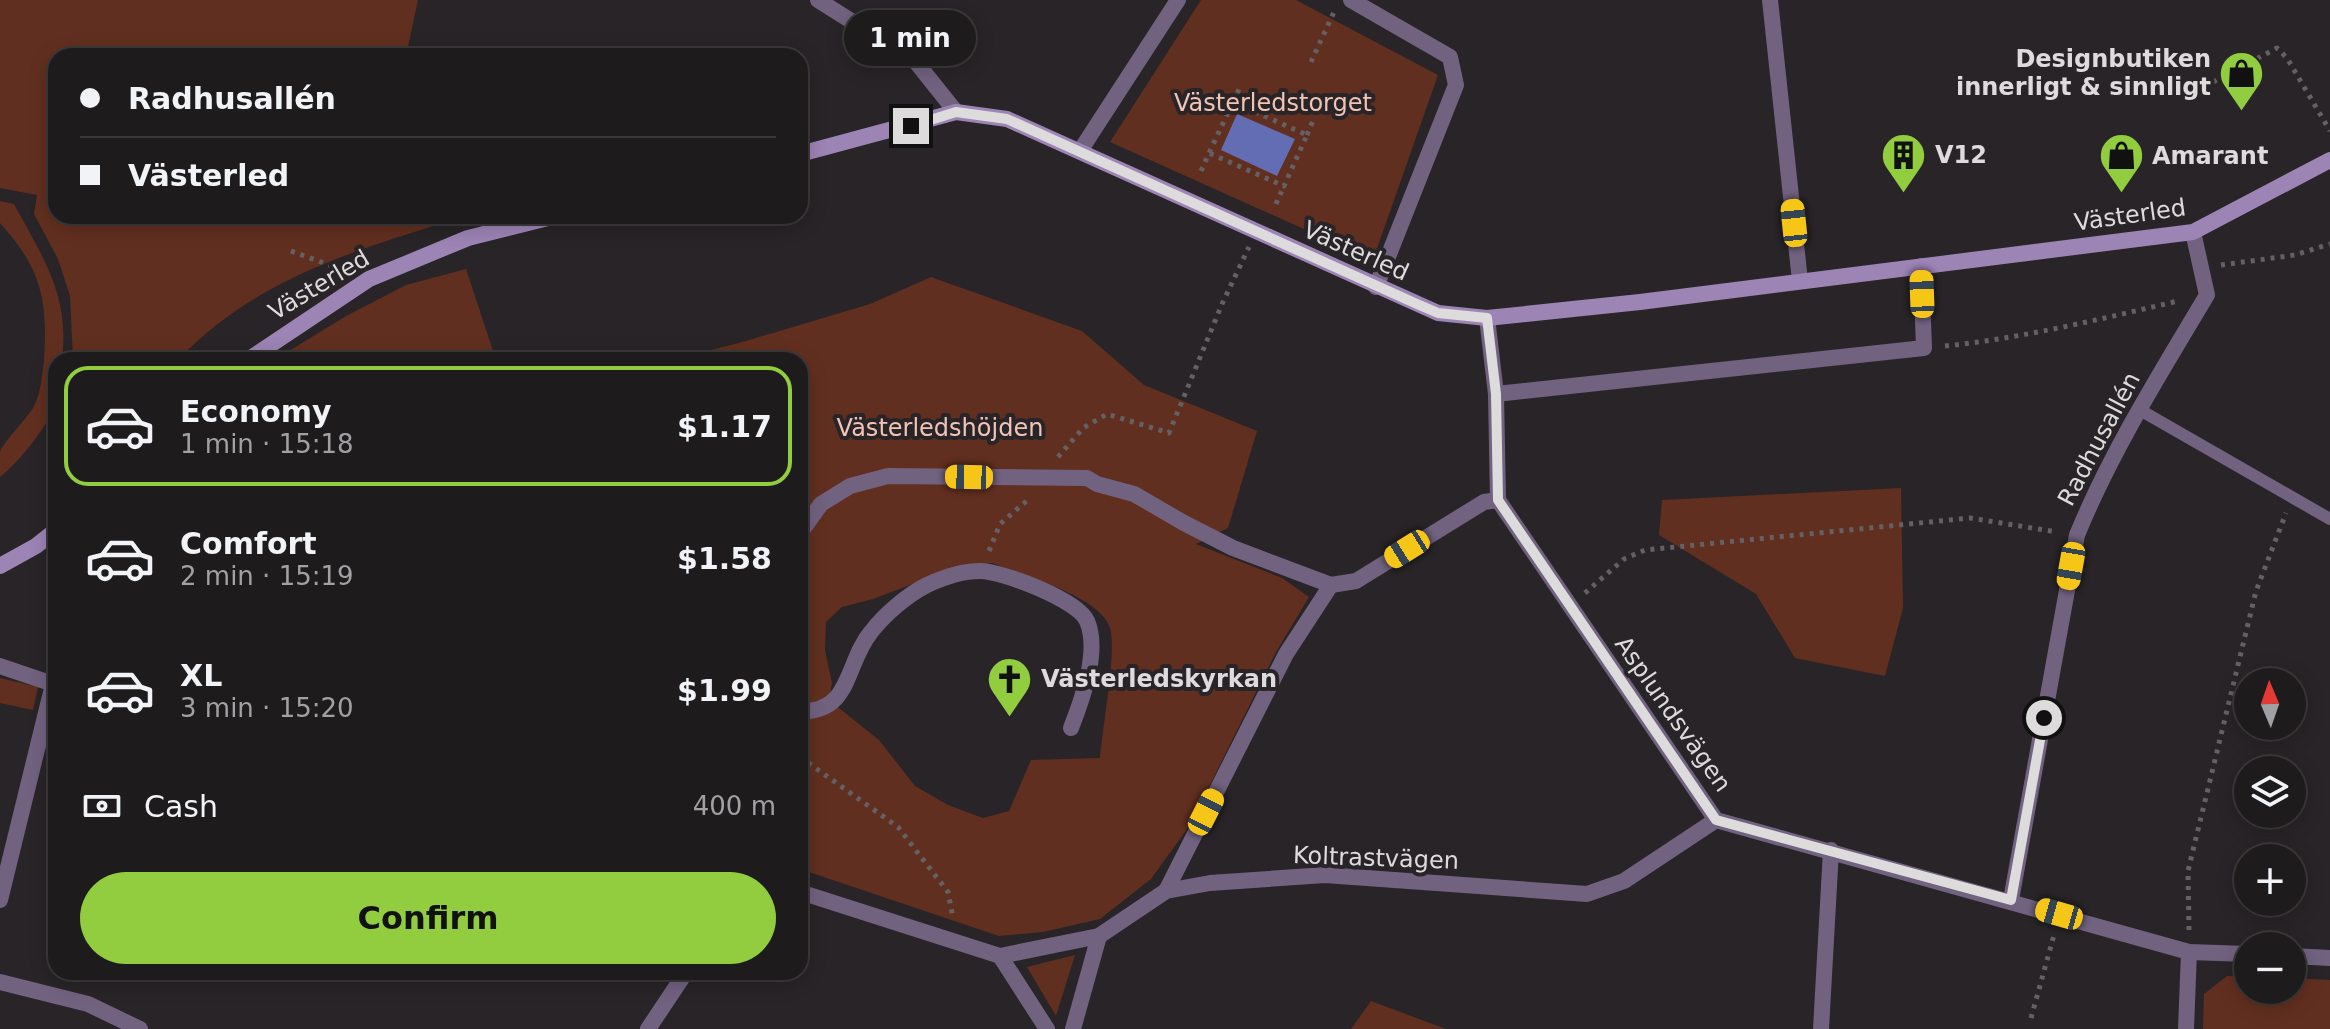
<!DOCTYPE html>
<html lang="en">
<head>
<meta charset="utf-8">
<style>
	body { margin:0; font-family:"DejaVu Sans",sans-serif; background:#262426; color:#f1f3f6; height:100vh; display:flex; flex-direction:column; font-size:30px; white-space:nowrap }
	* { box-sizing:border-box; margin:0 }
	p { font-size:26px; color:#a1a1a4 }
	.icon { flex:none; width:44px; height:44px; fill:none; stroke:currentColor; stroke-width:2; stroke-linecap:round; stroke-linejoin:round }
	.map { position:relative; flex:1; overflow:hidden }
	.details { position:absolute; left:48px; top:352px; width:760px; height:628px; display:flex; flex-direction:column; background:#1e1b1d; border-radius:24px; box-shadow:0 4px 20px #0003,0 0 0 2px #3c393b }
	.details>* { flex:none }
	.banner { position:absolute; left:48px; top:48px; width:760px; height:176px; border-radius:24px; box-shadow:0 4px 20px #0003,0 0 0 2px #3c393b; display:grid; align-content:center; height:176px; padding:0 32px; background:#1e1b1d }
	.needle { width:52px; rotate:358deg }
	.fabs { position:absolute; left:2234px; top:668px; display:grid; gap:16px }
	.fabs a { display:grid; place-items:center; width:72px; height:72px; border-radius:50%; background:#1e1b1d; box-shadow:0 4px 20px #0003,0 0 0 2px #3c393b; font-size:40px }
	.end { position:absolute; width:36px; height:36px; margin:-18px; border:10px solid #dedbdd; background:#111; box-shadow:0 0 0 4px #111 }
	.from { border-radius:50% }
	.bubble { position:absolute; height:56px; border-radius:28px; background:#1e1b1d; box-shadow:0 4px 20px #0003,0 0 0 2px #3c393b; font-size:26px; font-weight:700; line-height:56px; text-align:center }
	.car { position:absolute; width:24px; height:48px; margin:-24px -12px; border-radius:10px; box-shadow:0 0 6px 2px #0007; background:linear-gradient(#f5c518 24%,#345 0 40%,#f5c518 0 76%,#345 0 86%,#f5c518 0) }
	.banner b { display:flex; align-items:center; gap:28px; height:76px; font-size:30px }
	.banner b+b { border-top:2px solid #3c393b }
	.banner i { width:20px; height:20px; background:#f1f3f6 }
	ul { padding:14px 0 0; list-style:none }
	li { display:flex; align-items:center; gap:24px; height:120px; margin:0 16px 12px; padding:0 16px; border:4px solid transparent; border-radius:24px }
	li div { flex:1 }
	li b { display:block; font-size:30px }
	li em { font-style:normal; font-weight:700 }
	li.selected { border-color:#91cd3f }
	li>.icon { width:72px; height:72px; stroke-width:1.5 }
	.pay { display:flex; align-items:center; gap:20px; height:88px; padding:0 32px; font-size:30px }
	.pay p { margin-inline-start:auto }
	.action { display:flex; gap:16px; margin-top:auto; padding:16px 32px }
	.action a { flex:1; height:92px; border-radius:48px; background:#91cd3f; color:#111; font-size:32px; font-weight:700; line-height:92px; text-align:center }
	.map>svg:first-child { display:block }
	.green { fill:#612f1f; fill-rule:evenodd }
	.water { fill:#636db4 }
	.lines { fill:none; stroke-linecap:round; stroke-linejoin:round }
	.path { stroke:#646063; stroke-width:5; stroke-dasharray:4 6; stroke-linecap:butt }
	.lane { stroke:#716280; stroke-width:12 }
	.street { stroke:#716280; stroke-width:16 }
	.secondary { stroke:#9c84b5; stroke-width:16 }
	.route { stroke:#dedbdd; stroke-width:10 }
	.labels { text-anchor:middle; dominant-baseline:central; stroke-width:8; stroke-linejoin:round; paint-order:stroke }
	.poi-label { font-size:24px; font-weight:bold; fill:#dedbdd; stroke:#282427; text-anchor:start }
	.park-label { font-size:24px; fill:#f2c4b5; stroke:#282427 }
	.street-label { font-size:24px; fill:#dedbdd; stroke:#282427 }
</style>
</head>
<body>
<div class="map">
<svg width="2330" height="1029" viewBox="0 0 2330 1029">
	<rect width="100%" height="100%" fill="#282427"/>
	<!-- green -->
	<g class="green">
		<path d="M0,0H418L406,56H56V216H449L450,221C349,252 253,281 178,360H73L70,296L58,259L34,214L37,195L0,188Z"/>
		<path d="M1201,0H1296L1438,75L1373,260L1110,142Z"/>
		<path d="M0,201L14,204C43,258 70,295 62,360H56C56,375 58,391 54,405C49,426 17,464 0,477C0,470 0,460 0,452C2,444 26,419 33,408C41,393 42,376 44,360C48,300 41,268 0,223Z"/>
		<path d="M466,269L496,360L276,359L346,316L406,285Z"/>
		<path d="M931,277L1082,331L1144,385L1257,431L1228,528L1196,544L1282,578L1309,597L1276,652L1190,825L1151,879L1100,919L1043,932L999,936L800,869V360H670L739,343L870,304ZM992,563C1021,575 1100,596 1110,628C1117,651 1102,729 1100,758L1031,760L1009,811L983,818L948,805L915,786L879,740L829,700L832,683L825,650L826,622L842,607L873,599L957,567Z"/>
		<path d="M1901,488L1903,608L1885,676L1795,658L1756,594L1659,535L1662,500Z"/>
		<path d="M0,678L38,687L33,710L0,703Z"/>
		<path d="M1075,955L1056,1016L1027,967Z"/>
		<path d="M2227,976H2248V990H2292V978L2330,980V1029H2203L2204,994Z"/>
		<path d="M1371,1001L1446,1029H1351Z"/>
	</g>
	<!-- water -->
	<path class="water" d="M1237,114L1295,139L1277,176L1221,150Z"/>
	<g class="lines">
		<!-- path -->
		<g class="path">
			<path d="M1311,62L1334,12"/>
			<path d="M2213,82L2277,48L2287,58L2330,131"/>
			<path d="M1233,102L1241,85"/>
			<path d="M1307,135L1314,118"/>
			<path d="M1201,171L1209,153L1233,102L1307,135L1284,186L1209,153"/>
			<path d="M1276,204L1284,186"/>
			<path d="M291,251L346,271"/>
			<path d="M2221,265L2295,255L2330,244"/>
			<path d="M1945,346C2023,338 2101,319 2178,301"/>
			<path d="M1058,457L1083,428L1107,414L1169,433L1222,304L1249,247"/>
			<path d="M989,551L1000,524L1030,498"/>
			<path d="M1585,593L1624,559L1645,550L1970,518L2057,532"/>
			<path d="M800,757L898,827L948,892L953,918"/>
			<path d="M2189,930L2188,871L2256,591L2286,513"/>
			<path d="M2031,1018L2054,935"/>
		</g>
		<!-- lane -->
		<path class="lane" d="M2140,410L2330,519"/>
		<!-- street -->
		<g class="street">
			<path d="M818,0L916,62L956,112"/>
			<path d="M1351,0L1450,57L1456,85L1376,287"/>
			<path d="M1770,0L1800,281"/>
			<path d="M1080,151L1178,0"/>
			<path d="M1487,318L1496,394L1498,500L1716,820L2189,952L2248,954"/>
			<path d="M1496,394L1924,348L1921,266"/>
			<path d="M800,533L821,504L850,486L888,476L1087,478L1097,484L1134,494L1184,523L1233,548L1331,585"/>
			<path d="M0,666L56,685"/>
			<path d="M800,711C852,713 845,663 871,632C884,615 907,595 927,585C942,578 962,571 980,571C1002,571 1078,600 1087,621C1100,651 1082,700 1071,728"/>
			<path d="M1166,891L1286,654L1331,585L1356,581L1484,502L1498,500"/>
			<path d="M800,892L1000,956L1099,936L1166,891L1210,883L1325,875L1587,894L1624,881L1716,820"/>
			<path d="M0,900L56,672"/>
			<path d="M2011,900L2077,535C2111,452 2161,372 2207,295L2193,232"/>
			<path d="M1000,956L1047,1029"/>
			<path d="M2292,956L2330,958"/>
			<path d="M0,982L88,1004L140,1029"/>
			<path d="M648,1029L686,972"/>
			<path d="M1073,1029L1099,936"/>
			<path d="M1821,1029L1831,850"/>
			<path d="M2186,1029L2189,952"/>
		</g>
		<!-- secondary -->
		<g class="secondary">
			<path d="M800,154L956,112L1007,119L1438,313L1487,318L1640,302L2193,232L2330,160"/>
			<path d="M248,360L369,279L468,238L556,216"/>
			<path d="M0,566L36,546L56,530"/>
		</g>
	</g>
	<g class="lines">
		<!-- route -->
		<path class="route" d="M911,126L956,112L1007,119L1417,304L1438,313L1487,318L1496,394L1498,500L1716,820L2011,900L2044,718"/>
	</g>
	<!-- icons -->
	<defs>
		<symbol id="shop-pin" viewBox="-11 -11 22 30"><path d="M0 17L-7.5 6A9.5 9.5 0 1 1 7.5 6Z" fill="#91cd3f" stroke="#282427"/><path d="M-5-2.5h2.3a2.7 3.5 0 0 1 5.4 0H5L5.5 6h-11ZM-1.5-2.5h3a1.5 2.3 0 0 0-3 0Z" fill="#111"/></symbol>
		<symbol id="building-pin" viewBox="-11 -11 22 30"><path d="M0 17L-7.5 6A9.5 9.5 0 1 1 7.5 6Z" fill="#91cd3f" stroke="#282427"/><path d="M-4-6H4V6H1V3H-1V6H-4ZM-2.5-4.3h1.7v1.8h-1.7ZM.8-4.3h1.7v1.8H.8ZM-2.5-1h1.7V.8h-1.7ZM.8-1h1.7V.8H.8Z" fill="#111"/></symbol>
		<symbol id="church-pin" viewBox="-11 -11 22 30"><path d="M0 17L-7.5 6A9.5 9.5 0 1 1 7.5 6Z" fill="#91cd3f" stroke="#282427"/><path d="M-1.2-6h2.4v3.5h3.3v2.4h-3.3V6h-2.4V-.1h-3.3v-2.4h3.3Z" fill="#111"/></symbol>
	</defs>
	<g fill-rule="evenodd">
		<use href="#shop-pin" x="2216" y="48" width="51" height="69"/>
		<use href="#building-pin" x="1878" y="130" width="51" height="69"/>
		<use href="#shop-pin" x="2096" y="130" width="51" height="69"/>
		<use href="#church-pin" x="984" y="654" width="51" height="69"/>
	</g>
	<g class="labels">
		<!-- poi labels -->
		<g class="poi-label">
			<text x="2211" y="59" text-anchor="end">Designbutiken<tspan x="2211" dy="28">innerligt &amp; sinnligt</tspan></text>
			<text x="1935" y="155">V12</text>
			<text x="2152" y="156">Amarant</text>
			<text x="1041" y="679">Västerledskyrkan</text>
		</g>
		<!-- park labels -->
		<g class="park-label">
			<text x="1273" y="103">Västerledstorget</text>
			<text x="940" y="428">Västerledshöjden</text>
		</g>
		<!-- street labels -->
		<g class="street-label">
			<text transform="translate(2130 215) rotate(-8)">Västerled</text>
			<text transform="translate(1356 251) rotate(24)">Västerled</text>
			<text transform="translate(319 285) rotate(-31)">Västerled</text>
			<text transform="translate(2099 439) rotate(-62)">Radhusallén</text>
			<text transform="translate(1673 714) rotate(55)">Asplundsvägen</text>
			<text transform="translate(1376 858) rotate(2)">Koltrastvägen</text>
		</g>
	</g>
</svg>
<div class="fabs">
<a><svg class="needle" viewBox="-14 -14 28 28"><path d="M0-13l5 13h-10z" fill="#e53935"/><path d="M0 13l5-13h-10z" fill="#a1a1a4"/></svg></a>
<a><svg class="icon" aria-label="layers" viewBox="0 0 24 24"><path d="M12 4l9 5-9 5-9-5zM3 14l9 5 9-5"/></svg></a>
<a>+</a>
<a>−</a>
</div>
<i class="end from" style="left:2044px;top:718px"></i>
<i class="end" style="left:911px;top:126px"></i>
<div class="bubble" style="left:844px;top:10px;width:132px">1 min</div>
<i class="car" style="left:1794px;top:223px;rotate:354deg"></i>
<i class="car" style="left:1922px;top:294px;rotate:358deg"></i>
<i class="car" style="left:969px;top:477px;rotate:271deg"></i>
<i class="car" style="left:1407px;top:549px;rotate:238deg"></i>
<i class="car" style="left:2071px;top:566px;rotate:190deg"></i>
<i class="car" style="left:1206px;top:812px;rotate:27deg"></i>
<i class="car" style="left:2059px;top:914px;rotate:286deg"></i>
<div class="banner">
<b><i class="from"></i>Radhusallén</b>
<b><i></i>Västerled</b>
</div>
<section class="details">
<ul>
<li class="selected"><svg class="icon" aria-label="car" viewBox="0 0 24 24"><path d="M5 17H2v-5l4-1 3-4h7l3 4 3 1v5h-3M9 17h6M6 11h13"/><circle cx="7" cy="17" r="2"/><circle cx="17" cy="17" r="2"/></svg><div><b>Economy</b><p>1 min · 15:18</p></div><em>$1.17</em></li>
<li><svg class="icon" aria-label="car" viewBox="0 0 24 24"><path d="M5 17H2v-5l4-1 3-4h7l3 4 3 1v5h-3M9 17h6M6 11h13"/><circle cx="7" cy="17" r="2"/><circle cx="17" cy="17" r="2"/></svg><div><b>Comfort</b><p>2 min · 15:19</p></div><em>$1.58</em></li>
<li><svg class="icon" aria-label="car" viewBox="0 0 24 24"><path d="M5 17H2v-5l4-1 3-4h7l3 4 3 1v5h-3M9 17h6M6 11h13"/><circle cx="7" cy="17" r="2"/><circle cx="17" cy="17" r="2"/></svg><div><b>XL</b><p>3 min · 15:20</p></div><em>$1.99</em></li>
</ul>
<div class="pay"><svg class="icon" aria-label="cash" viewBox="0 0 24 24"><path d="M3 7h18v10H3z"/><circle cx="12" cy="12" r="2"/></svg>Cash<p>400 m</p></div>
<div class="action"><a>Confirm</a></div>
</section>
</div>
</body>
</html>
